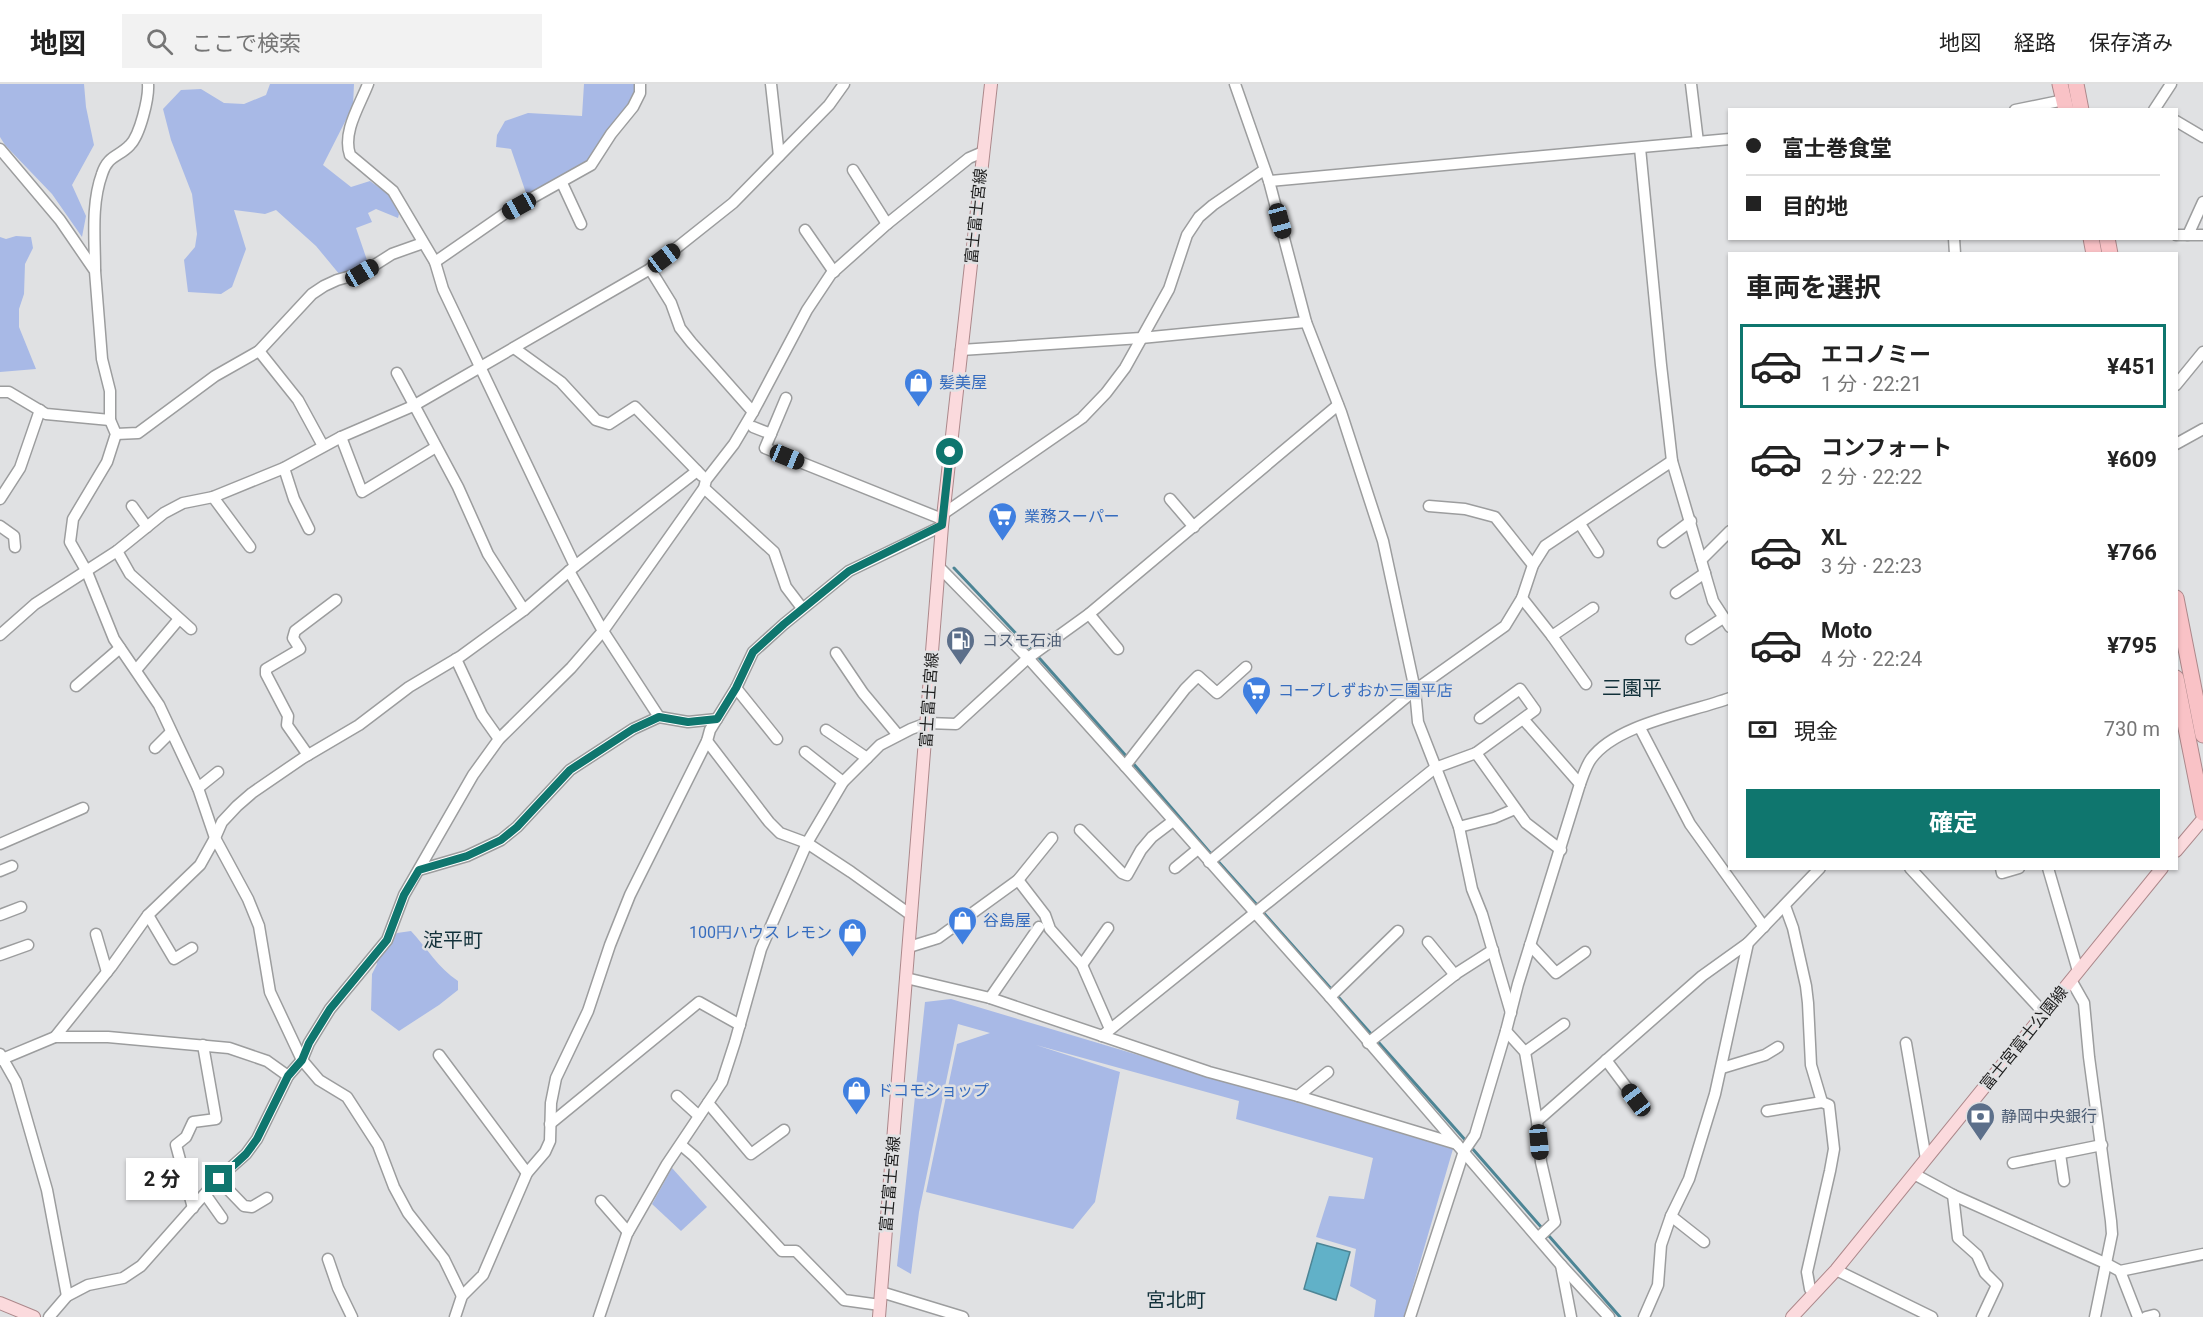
<!DOCTYPE html>
<html lang="ja">
<head>
<meta charset="utf-8">
<style>
	body { margin:0; font-family:Roboto,"Noto Sans JP",sans-serif; background:#f2f2f2; color:#222; height:100vh; display:flex; flex-direction:column; font-size:22px; white-space:nowrap }
	* { box-sizing:border-box; margin:0 }
	p { font-size:20px; color:#767676 }
	.icon { flex:none; width:33px; height:33px; fill:none; stroke:currentColor; stroke-width:2; stroke-linecap:round; stroke-linejoin:round }
	.map { position:relative; flex:1; overflow:hidden }
	.details { position:absolute; left:1728px; top:168px; width:450px; height:618px; display:flex; flex-direction:column; background:#fff; border-radius:0px; box-shadow:0 2px 4px #0004 }
	.details>* { flex:none }
	.hud { position:absolute; left:1728px; top:24px; width:450px; height:132px; border-radius:0px; box-shadow:0 2px 4px #0004; display:grid; align-content:center; height:132px; padding:0 18px; background:#fff }
	.end { position:absolute; width:27px; height:27px; margin:-14px; border:8px solid #0f766e; background:#fff; box-shadow:0 0 0 3px #fff }
	.from { border-radius:50% }
	.bubble { position:absolute; height:42px; border-radius:0px; background:#fff; box-shadow:0 2px 4px #0004; font-size:20px; font-weight:700; line-height:42px; text-align:center }
	.car { position:absolute; width:18px; height:36px; margin:-18px -9px; border-radius:8px; box-shadow:0 0 4px 2px #0007; background:linear-gradient(#222 24%,#8ab4d8 0 40%,#222 0 76%,#8ab4d8 0 86%,#222 0) }
	.hud b { display:flex; align-items:center; gap:21px; height:57px; font-size:22px }
	.hud b+b { border-top:2px solid #e0e0e0 }
	.hud i { width:15px; height:15px; background:#222 }
	ul { padding:0; list-style:none }
	li { display:flex; align-items:center; gap:18px; height:84px; margin:0 12px 9px; padding:0 6px; border:3px solid transparent; border-radius:0px }
	li div { flex:1 }
	li b { display:block; font-size:22px }
	li em { font-style:normal; font-weight:700 }
	li.selected { border-color:#0f766e }
	li>.icon { width:54px; height:54px; stroke-width:1.5 }
	h2 { padding:0 18px; font-size:27px; line-height:72px }
	.pay { display:flex; align-items:center; gap:15px; height:66px; padding:0 18px; font-size:22px }
	.pay p { margin-inline-start:auto }
	.action { display:flex; gap:12px; margin-top:auto; padding:12px 18px }
	.action a { flex:1; height:69px; border-radius:0px; background:#0f766e; color:#fff; font-size:24px; font-weight:700; line-height:69px; text-align:center }
	header { display:flex; align-items:center; gap:36px; box-sizing:border-box; height:84px; padding:0 30px; background:#fff; border-bottom:2px solid #e0e0e0 }
	header strong { font-size:28px }
	nav { display:flex; gap:33px; margin-inline-start:auto; font-size:21px }
	.search { width:420px; height:54px; background:#f2f2f2; display:flex; align-items:center; gap:15px; box-sizing:border-box; padding:0 21px; border-radius:0px; color:#767676; font-size:22px }
	.map>svg:first-child { display:block }
	.green { fill:#a8b9e6 }
	.water { fill:#61b1c8; stroke:#4d8595; stroke-width:1.5 }
	.lines { fill:none; stroke-linecap:round; stroke-linejoin:round }
	.stream { stroke:#4d8595; stroke-width:3 }
	.minor-casing { stroke:#9c9d9e; stroke-width:13 }
	.major-casing { stroke:#ac888b; stroke-width:14 }
	.highway-casing { stroke:#ac888b; stroke-width:17 }
	.minor { stroke:#fff; stroke-width:10 }
	.major { stroke:#fbdadd; stroke-width:12 }
	.highway { stroke:#f9c2c6; stroke-width:15 }
	.route { stroke:#0f766e; stroke-width:8 }
	.labels { text-anchor:middle; dominant-baseline:central; stroke-width:5; stroke-linejoin:round; paint-order:stroke }
	.street-label { font-size:16px; fill:#1d1d1d; stroke:#e0e1e3 }
	.shop-label { font-size:16px; fill:#366cbe; stroke:#e0e1e3; text-anchor:start }
	.service-label { font-size:16px; fill:#4e5e75; stroke:#e0e1e3; text-anchor:start }
	.quarter-label { font-size:20px; fill:#113039; stroke:#e0e1e3 }
</style>
</head>
<body>
<header>
<strong>地図</strong>
<div class="search"><svg class="icon" aria-label="search" viewBox="0 0 24 24"><circle cx="10" cy="10" r="6"/><path d="M15 15l6 6"/></svg>ここで検索</div>
<nav><a>地図</a><a>経路</a><a>保存済み</a></nav>
</header>
<div class="map">
<svg width="2203" height="1233" viewBox="0 0 2203 1233">
	<rect width="100%" height="100%" fill="#e0e1e3"/>
	<!-- green -->
	<g class="green">
		<path d="M0,0H84L86,23L94,61L72,101L86,132L82,153L52,110L5,61L0,53Z"/>
		<path d="M270,0H354L353,22L323,81L351,103L370,97L388,110L399,130L398,134L376,125L368,129L372,138L356,144L368,179L352,189L340,191L316,162L276,126L265,130L234,126L246,165L232,203L221,210L188,208L184,176L195,163L197,150L192,110L171,56L163,25L181,6L201,5L224,19L244,20L266,11Z"/>
		<path d="M584,0H636V8L588,79L527,112L511,65L496,63L497,51L505,37L528,29L582,32Z"/>
		<path d="M16,152L31,153L33,164L25,180L24,210L19,225V243L36,285L0,288V153L6,155Z"/>
		<path d="M411,847C427,864 438,884 458,897V906L439,921L399,947L371,926L372,890L377,880L374,872L397,849Z"/>
		<path d="M951,915L1453,1065L1404,1233H1374L1376,1216L1350,1202L1356,1165L1316,1153L1329,1112L1364,1115L1373,1074L1236,1035L1239,1017L1036,961L1120,988L1095,1118L1073,1145L926,1108L957,960L990,949L958,940L919,1128L911,1190L897,1182L925,918Z"/>
		<path d="M672,1084L707,1123L681,1147L652,1120Z"/>
	</g>
	<!-- water -->
	<path class="water" d="M1317,1159L1350,1168L1336,1216L1304,1205Z"/>
	<g class="lines">
		<!-- stream -->
		<g class="stream">
			<path d="M954,484L1041,576L1127,673"/>
			<path d="M1132,678L1212,771"/>
			<path d="M1216,775L1258,822"/>
			<path d="M1262,827L1467,1058"/>
			<path d="M1471,1063L1620,1233"/>
		</g>
		<defs>
			<g id="minor">
				<path d="M368,0C360,21 342,48 350,71L393,107L435,178L443,205L575,482"/>
				<path d="M771,0L779,72"/>
				<path d="M1235,0L1269,97L1306,238L1341,328L1383,457L1415,606L1418,638L1459,743L1472,805L1482,830L1511,929"/>
				<path d="M1691,0L1698,58"/>
				<path d="M2015,26L2064,16"/>
				<path d="M2154,26L2171,0"/>
				<path d="M2176,37L2203,53"/>
				<path d="M1640,64L1661,281L1672,377L1713,517L1730,543"/>
				<path d="M0,65L60,136L95,187L102,275L110,307V336L116,350L107,378L73,435L70,458L87,488L114,555L159,621L198,704L215,754L248,815L259,842L270,908L302,976L319,996L347,1013L378,1061L394,1103L408,1129L444,1175L462,1212"/>
				<path d="M853,86L887,140"/>
				<path d="M1269,97L1730,55"/>
				<path d="M562,99L581,140"/>
				<path d="M805,146L834,188"/>
				<path d="M2176,151H2203"/>
				<path d="M2188,151L2203,118"/>
				<path d="M1954,154L1955,170"/>
				<path d="M435,178L507,128L591,81L611,50L633,23L640,9V0"/>
				<path d="M650,185L671,219L680,244L691,258L753,328"/>
				<path d="M95,186C95,155 91,120 102,90C108,71 119,73 130,61C140,51 149,14 148,0"/>
				<path d="M514,264L561,298L596,336L609,340L635,323L702,392"/>
				<path d="M961,266L1141,254L1306,238"/>
				<path d="M259,267L298,316L323,362"/>
				<path d="M397,289L458,403L488,470L524,526"/>
				<path d="M2176,301L2203,268"/>
				<path d="M0,308H9L46,330L110,336"/>
				<path d="M786,314L765,364L942,435"/>
				<path d="M753,343L771,350"/>
				<path d="M116,350L138,349L215,292L259,267L312,210L324,202L337,196L362,189L392,170L423,159"/>
				<path d="M341,353L362,408L436,363"/>
				<path d="M2176,360L2203,345"/>
				<path d="M284,384L294,415L309,445"/>
				<path d="M704,404L774,468L786,503L802,524"/>
				<path d="M213,413L250,463"/>
				<path d="M0,415L20,384L40,326"/>
				<path d="M1170,415L1194,443"/>
				<path d="M132,422L147,443"/>
				<path d="M1429,422L1465,425L1495,433L1533,481"/>
				<path d="M943,430L1082,334L1106,309L1125,284L1169,205L1187,151L1199,133L1213,121L1264,86"/>
				<path d="M1580,440L1598,468"/>
				<path d="M0,442L14,452L15,463"/>
				<path d="M1663,458L1691,437"/>
				<path d="M117,467L130,490L191,545"/>
				<path d="M1701,476L1730,447"/>
				<path d="M940,484L1028,574L1125,682L1330,913L1561,1181L1609,1233"/>
				<path d="M569,487L603,547L659,633"/>
				<path d="M1676,509L1705,489"/>
				<path d="M1522,514L1552,552L1586,600"/>
				<path d="M1089,530L1118,565"/>
				<path d="M0,551L35,520L117,467L164,429L183,419L213,413L284,384L341,353L413,322L650,185L733,119L829,21L844,0"/>
				<path d="M1552,552L1593,524"/>
				<path d="M1691,555L1723,534"/>
				<path d="M836,569L863,609L898,651"/>
				<path d="M456,575L482,631L499,655"/>
				<path d="M136,586L179,535"/>
				<path d="M76,602L120,564"/>
				<path d="M736,604L777,655"/>
				<path d="M1524,636L1580,700"/>
				<path d="M1640,644L1690,740L1764,843"/>
				<path d="M826,646L867,674"/>
				<path d="M707,657L769,738L780,749L807,759L851,788L911,831"/>
				<path d="M155,664L171,648"/>
				<path d="M805,668L843,698"/>
				<path d="M1476,669L1535,626L1520,605L1480,634"/>
				<path d="M308,671L287,641L288,632L266,590V585L300,565L293,554L295,547L336,516"/>
				<path d="M1125,682L1185,605L1198,592L1217,609L1246,583"/>
				<path d="M198,704L218,688"/>
				<path d="M1459,743L1494,734L1515,725"/>
				<path d="M1080,746L1122,789L1127,791L1141,766L1152,753L1173,737"/>
				<path d="M0,760L83,724"/>
				<path d="M1209,778L1415,606L1505,542L1522,514L1533,481L1545,462L1672,377"/>
				<path d="M1175,784L1198,765"/>
				<path d="M1910,784L2044,929"/>
				<path d="M2001,784L2002,789L2019,784"/>
				<path d="M2048,784L2078,887"/>
				<path d="M419,786L467,772L501,756L517,743L570,686L633,645L659,633L688,638L717,635"/>
				<path d="M0,787L12,782"/>
				<path d="M1018,796L1045,831L1050,845L1082,881L1110,945"/>
				<path d="M1785,822L1793,844L1806,902L1808,919L1811,981L1822,1018L1829,1021L1834,1065L1830,1087L1807,1188L1810,1205L1814,1209"/>
				<path d="M0,831L21,823"/>
				<path d="M148,831L174,875L192,864"/>
				<path d="M96,850L107,888"/>
				<path d="M1428,858L1455,891"/>
				<path d="M1530,861L1556,889L1585,868"/>
				<path d="M909,863L938,854L1018,796L1052,754"/>
				<path d="M0,871L28,861"/>
				<path d="M1082,881L1108,844"/>
				<path d="M906,894L990,914L1209,988L1298,1012L1457,1060"/>
				<path d="M2071,896L2084,919L2089,973L2111,1137L2112,1150L2095,1233"/>
				<path d="M1330,913L1398,847"/>
				<path d="M990,914L1039,843"/>
				<path d="M1506,947L1525,968L1537,1037L1541,1078L1555,1138L1539,1153"/>
				<path d="M1102,952L1435,684L1476,669L1526,739L1561,766"/>
				<path d="M55,953L111,883L148,831L200,781L215,754L222,738L237,722L252,709L303,674L359,641L409,603L461,572L524,526L575,482L697,387"/>
				<path d="M1368,959L1457,889L1493,866"/>
				<path d="M1906,959L1926,1075"/>
				<path d="M1525,968L1564,940"/>
				<path d="M0,970L16,998L47,1106L67,1212"/>
				<path d="M439,971L527,1089"/>
				<path d="M0,976L55,953H108L229,964L267,977L288,992"/>
				<path d="M1606,976L1636,1016"/>
				<path d="M1722,984L1765,971L1778,963"/>
				<path d="M677,1012L699,1032"/>
				<path d="M1298,1012L1328,988"/>
				<path d="M708,1019L751,1070L784,1046"/>
				<path d="M1767,1027L1822,1018"/>
				<path d="M1537,1037L1702,892L1748,859"/>
				<path d="M550,1040L699,918L740,941"/>
				<path d="M681,1061L694,1072L782,1167H796L844,1216L880,1221"/>
				<path d="M2060,1070L2064,1097"/>
				<path d="M2013,1079L2102,1061"/>
				<path d="M1914,1090L1953,1111L2105,1179L2120,1187L2203,1170"/>
				<path d="M218,1095L244,1122L252,1123L267,1114"/>
				<path d="M205,1110L222,1134"/>
				<path d="M1953,1111L1958,1154L1977,1171L1985,1189L1997,1201L1982,1233"/>
				<path d="M601,1117L628,1148"/>
				<path d="M193,1124L176,1061L186,1053L193,1038L216,1035L203,961"/>
				<path d="M1671,1132L1704,1158"/>
				<path d="M328,1175L338,1204L352,1233"/>
				<path d="M1561,1181L1571,1233"/>
				<path d="M1836,1186L1932,1233"/>
				<path d="M2120,1187L2138,1233"/>
				<path d="M881,1208L963,1233"/>
				<path d="M49,1233L67,1212L88,1201L123,1194L141,1182L218,1095L246,1070L257,1055L288,992L302,976L309,959L330,925L387,856L404,811L473,691L499,655L571,584L603,547L704,404L706,396L734,360L753,328L807,226L831,190L887,140L969,74L983,68"/>
				<path d="M455,1233L462,1212L483,1191L527,1089L545,1068L550,1057L551,1019L556,994L588,927L610,861L630,811L707,657L710,646L736,604L753,568L784,540L849,487L942,442"/>
				<path d="M599,1233L627,1150L667,1080L722,998L735,958L761,865L807,759L843,698L880,661L911,645L927,639L956,640L1028,574L1089,530L1338,321"/>
				<path d="M1410,1233L1464,1067L1475,1051L1506,947L1518,900L1580,700C1583,692 1586,682 1591,675C1616,640 1689,629 1730,614"/>
				<path d="M1644,1233L1658,1201L1661,1161L1671,1132L1689,1095L1715,1010L1748,859L1820,784"/>
				<path d="M2146,1233L2154,1231"/>
			</g>
			<g id="major">
				<path d="M2176,767L2203,735"/>
				<path d="M0,1219L34,1233"/>
				<path d="M879,1233L942,442L991,0"/>
				<path d="M1792,1233L1836,1186L2162,784"/>
			</g>
			<g id="highway">
				<path d="M2060,0L2066,26"/>
				<path d="M2076,0L2081,26"/>
				<path d="M2091,154L2094,170"/>
				<path d="M2107,154L2110,170"/>
				<path d="M2176,514L2203,651"/>
				<path d="M2176,594L2203,729"/>
			</g>
		</defs>
		<!-- minor casing -->
		<use href="#minor" class="minor-casing"/>
		<!-- major casing -->
		<use href="#major" class="major-casing"/>
		<!-- highway casing -->
		<use href="#highway" class="highway-casing"/>
		<!-- minor -->
		<use href="#minor" class="minor"/>
		<!-- major -->
		<use href="#major" class="major"/>
		<!-- highway -->
		<use href="#highway" class="highway"/>
	</g>
	<g class="lines">
		<!-- route -->
		<path class="route" d="M219,1095L246,1070L257,1055L288,992L302,976L309,959L330,925L387,856L404,811L419,786L467,772L501,756L517,743L570,686L633,645L659,633L688,638L717,635L736,604L753,568L784,540L849,487L942,441L950,368"/>
	</g>
	<!-- icons -->
	<defs>
		<symbol id="shop-pin" viewBox="-11 -11 22 30"><path d="M0 17L-7.5 6A9.5 9.5 0 1 1 7.5 6Z" fill="#3f7fe0" stroke="#e0e1e3"/><path d="M-5-2.5h2.3a2.7 3.5 0 0 1 5.4 0H5L5.5 6h-11ZM-1.5-2.5h3a1.5 2.3 0 0 0-3 0Z" fill="#fff"/></symbol>
		<symbol id="supermarket-pin" viewBox="-11 -11 22 30"><path d="M0 17L-7.5 6A9.5 9.5 0 1 1 7.5 6Z" fill="#3f7fe0" stroke="#e0e1e3"/><path d="M-6-5.5h2.5l.6 2H6L4.5 2H-2.5L-4.4-4H-6ZM-1.5 3.2a1.3 1.3 0 1 0 .1 0ZM3 3.2a1.3 1.3 0 1 0 .1 0Z" fill="#fff"/></symbol>
		<symbol id="fuel-pin" viewBox="-11 -11 22 30"><path d="M0 17L-7.5 6A9.5 9.5 0 1 1 7.5 6Z" fill="#5c6f8a" stroke="#e0e1e3"/><path d="M-5.5-6h7V0h2V4h1.3V-2.5L3-4.5l.8-.8L6-3V5H2.5V1h-1V6h-7ZM-4.2-4.7v3.2H.2V-4.7Z" fill="#fff"/></symbol>
		<symbol id="bank-pin" viewBox="-11 -11 22 30"><path d="M0 17L-7.5 6A9.5 9.5 0 1 1 7.5 6Z" fill="#5c6f8a" stroke="#e0e1e3"/><path d="M-6-4H6V4H-6ZM0-2.3a2.3 2.3 0 1 0 0 4.6a2.3 2.3 0 1 0 0-4.6Z" fill="#fff"/></symbol>
	</defs>
	<g fill-rule="evenodd">
		<use href="#shop-pin" x="902" y="282" width="33" height="45"/>
		<use href="#supermarket-pin" x="986" y="416" width="33" height="45"/>
		<use href="#fuel-pin" x="944" y="540" width="33" height="45"/>
		<use href="#supermarket-pin" x="1240" y="590" width="33" height="45"/>
		<use href="#shop-pin" x="946" y="820" width="33" height="45"/>
		<use href="#shop-pin" x="836" y="832" width="33" height="45"/>
		<use href="#shop-pin" x="840" y="990" width="33" height="45"/>
		<use href="#bank-pin" x="1964" y="1016" width="33" height="45"/>
	</g>
	<g class="labels">
		<!-- street labels -->
		<g class="street-label">
			<text transform="translate(976 132) rotate(-84)">富士富士宮線</text>
			<text transform="translate(929 616) rotate(-86)">富士富士宮線</text>
			<text transform="translate(2024 954) rotate(-51)">富士宮富士公園線</text>
			<text transform="translate(890 1100) rotate(-85)">富士富士宮線</text>
		</g>
		<!-- shop labels -->
		<g class="shop-label">
			<text x="939" y="298">髪美屋</text>
			<text x="1024" y="432">業務スーパー</text>
			<text x="1278" y="606">コープしずおか三園平店</text>
			<text x="983" y="836">谷島屋</text>
			<text x="832" y="848" text-anchor="end">100円ハウス レモン</text>
			<text x="877" y="1006">ドコモショップ</text>
		</g>
		<!-- service labels -->
		<g class="service-label">
			<text x="982" y="556">コスモ石油</text>
			<text x="2001" y="1032">静岡中央銀行</text>
		</g>
		<!-- quarter labels -->
		<g class="quarter-label">
			<text x="1632" y="604">三園平</text>
			<text x="453" y="856">淀平町</text>
			<text x="1176" y="1216">宮北町</text>
		</g>
	</g>
</svg>
<i class="end from" style="left:950px;top:368px"></i>
<i class="end" style="left:219px;top:1095px"></i>
<div class="bubble" style="left:126px;top:1074px;width:72px">2 分</div>
<i class="car" style="left:519px;top:122px;rotate:241deg"></i>
<i class="car" style="left:1280px;top:137px;rotate:165deg"></i>
<i class="car" style="left:664px;top:174px;rotate:53deg"></i>
<i class="car" style="left:362px;top:189px;rotate:59deg"></i>
<i class="car" style="left:787px;top:373px;rotate:112deg"></i>
<i class="car" style="left:1636px;top:1016px;rotate:323deg"></i>
<i class="car" style="left:1539px;top:1058px;rotate:175deg"></i>
<div class="hud">
<b><i class="from"></i>富士巻食堂</b>
<b><i></i>目的地</b>
</div>
<section class="details">
<h2>車両を選択</h2>
<ul>
<li class="selected"><svg class="icon" aria-label="car" viewBox="0 0 24 24"><path d="M5 17H2v-5l4-1 3-4h7l3 4 3 1v5h-3M9 17h6M6 11h13"/><circle cx="7" cy="17" r="2"/><circle cx="17" cy="17" r="2"/></svg><div><b>エコノミー</b><p>1 分 · 22:21</p></div><em>¥451</em></li>
<li><svg class="icon" aria-label="car" viewBox="0 0 24 24"><path d="M5 17H2v-5l4-1 3-4h7l3 4 3 1v5h-3M9 17h6M6 11h13"/><circle cx="7" cy="17" r="2"/><circle cx="17" cy="17" r="2"/></svg><div><b>コンフォート</b><p>2 分 · 22:22</p></div><em>¥609</em></li>
<li><svg class="icon" aria-label="car" viewBox="0 0 24 24"><path d="M5 17H2v-5l4-1 3-4h7l3 4 3 1v5h-3M9 17h6M6 11h13"/><circle cx="7" cy="17" r="2"/><circle cx="17" cy="17" r="2"/></svg><div><b>XL</b><p>3 分 · 22:23</p></div><em>¥766</em></li>
<li><svg class="icon" aria-label="car" viewBox="0 0 24 24"><path d="M5 17H2v-5l4-1 3-4h7l3 4 3 1v5h-3M9 17h6M6 11h13"/><circle cx="7" cy="17" r="2"/><circle cx="17" cy="17" r="2"/></svg><div><b>Moto</b><p>4 分 · 22:24</p></div><em>¥795</em></li>
</ul>
<div class="pay"><svg class="icon" aria-label="cash" viewBox="0 0 24 24"><path d="M3 7h18v10H3z"/><circle cx="12" cy="12" r="2"/></svg>現金<p>730 m</p></div>
<div class="action"><a>確定</a></div>
</section>
</div>
</body>
</html>
